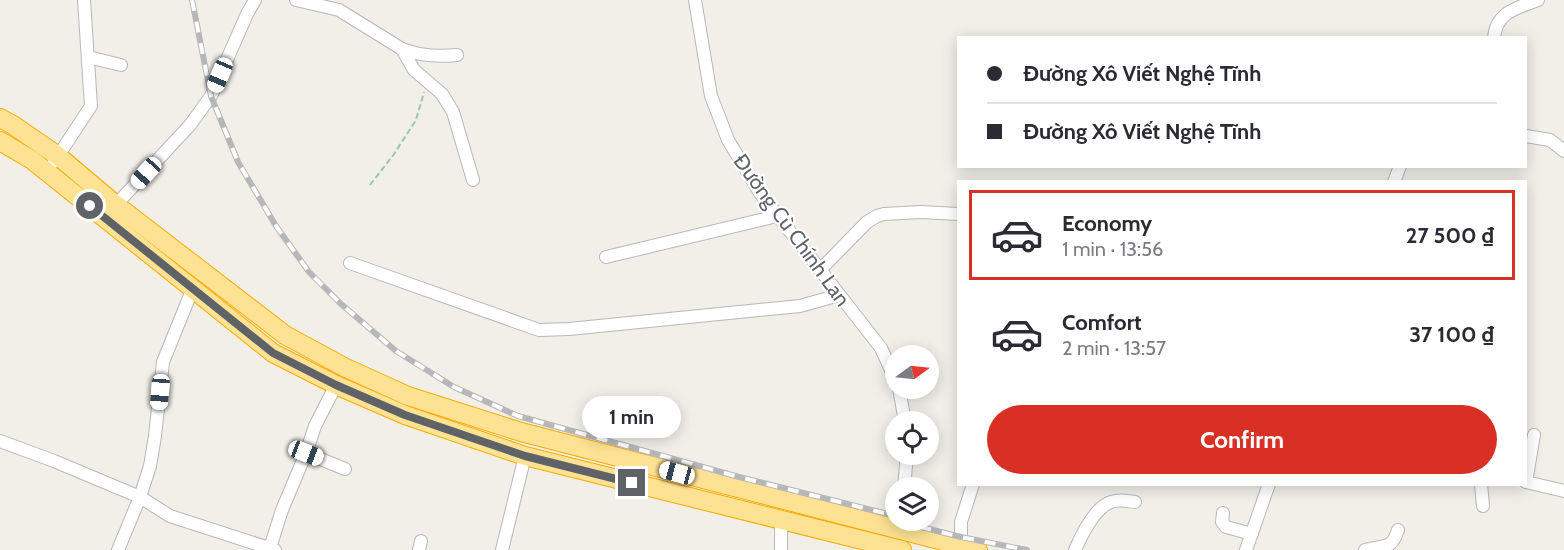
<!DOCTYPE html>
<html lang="en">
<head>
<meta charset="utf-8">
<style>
	body { margin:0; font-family:Cabin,sans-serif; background:#f2f2f3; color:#2b2b33; height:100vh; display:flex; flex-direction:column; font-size:22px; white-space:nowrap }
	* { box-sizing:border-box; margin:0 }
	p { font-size:20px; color:#7c7c81 }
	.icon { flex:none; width:33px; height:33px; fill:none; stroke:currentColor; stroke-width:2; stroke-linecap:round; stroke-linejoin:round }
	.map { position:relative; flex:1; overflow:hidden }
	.sheet { position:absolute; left:957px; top:180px; width:570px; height:306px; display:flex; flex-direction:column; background:#fff; border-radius:0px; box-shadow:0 3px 15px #0003 }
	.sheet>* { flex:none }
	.guide { position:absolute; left:957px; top:36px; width:570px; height:132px; border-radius:0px; box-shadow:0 3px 15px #0003; display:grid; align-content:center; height:132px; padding:0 30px; background:#fff }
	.needle { width:39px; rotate:75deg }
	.controls { position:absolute; left:885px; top:345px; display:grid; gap:12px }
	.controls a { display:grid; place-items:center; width:54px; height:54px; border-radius:50%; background:#fff; box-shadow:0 3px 15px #0003; font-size:30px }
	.end { position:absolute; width:27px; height:27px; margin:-14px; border:8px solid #5f6368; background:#fff; box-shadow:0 0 0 3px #fff }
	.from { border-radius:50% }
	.bubble { position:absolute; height:42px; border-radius:21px; background:#fff; box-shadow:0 3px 15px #0003; font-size:20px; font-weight:800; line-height:42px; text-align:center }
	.car { position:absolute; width:18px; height:36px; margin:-18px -9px; border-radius:8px; box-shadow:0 0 4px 2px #0007; background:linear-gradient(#fff 24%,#345 0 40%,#fff 0 76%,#345 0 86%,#fff 0) }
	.guide b { display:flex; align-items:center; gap:21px; height:57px; font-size:22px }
	.guide b+b { border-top:2px solid #e1e1e2 }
	.guide i { width:15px; height:15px; background:#2b2b33 }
	ul { padding:10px 0 0; list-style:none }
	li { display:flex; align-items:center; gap:18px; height:90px; margin:0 12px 9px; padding:0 18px; border:3px solid transparent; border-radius:0px }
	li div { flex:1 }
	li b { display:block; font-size:22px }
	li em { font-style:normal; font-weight:800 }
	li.on { border-color:#d93025 }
	li>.icon { width:54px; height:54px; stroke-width:1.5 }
	.button { display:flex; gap:12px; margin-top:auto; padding:12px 30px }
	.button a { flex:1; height:69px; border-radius:36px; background:#d93025; color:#fff; font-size:24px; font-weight:800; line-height:69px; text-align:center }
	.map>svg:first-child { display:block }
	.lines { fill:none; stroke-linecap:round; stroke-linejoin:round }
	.minor-casing { stroke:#b5b8bc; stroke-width:14 }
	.highway-casing { stroke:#f9ab00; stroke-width:20 }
	.path { stroke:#9cc7a9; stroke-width:2; stroke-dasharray:6 3; stroke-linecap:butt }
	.minor { stroke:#fff; stroke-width:12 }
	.highway { stroke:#fde293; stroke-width:18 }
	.rail-casing { stroke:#b6b7b8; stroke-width:6 }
	.rail { stroke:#fff; stroke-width:4; stroke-dasharray:11; stroke-linecap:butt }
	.route { stroke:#5f6368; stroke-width:8 }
	.labels { text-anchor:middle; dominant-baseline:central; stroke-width:4.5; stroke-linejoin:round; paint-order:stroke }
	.street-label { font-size:21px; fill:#5f6368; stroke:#fff }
</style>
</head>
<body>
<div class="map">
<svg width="1564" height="550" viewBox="0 0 1564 550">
	<rect width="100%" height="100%" fill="#f1efe8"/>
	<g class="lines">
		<defs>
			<g id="minor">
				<path d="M296,0L339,10L402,49C420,56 438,57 457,55"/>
				<path d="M695,0L711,96L728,140L760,193L881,348L896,381"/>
				<path d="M1494,38C1496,12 1517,8 1538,0"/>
				<path d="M402,49L414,70L442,94L453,112L473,180"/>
				<path d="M88,57L121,65"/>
				<path d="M1526,136L1550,140L1564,151"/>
				<path d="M54,162L91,106L84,0"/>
				<path d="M1394,182L1400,166"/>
				<path d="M112,209L190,125L211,96L247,14L255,0"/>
				<path d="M606,257L777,216"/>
				<path d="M350,263L539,330L569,329L800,306L839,295"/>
				<path d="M820,270L867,222L877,216L884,214L921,212L958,214"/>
				<path d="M899,388L905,422"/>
				<path d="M0,441L54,461L140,497L170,516L275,550"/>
				<path d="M306,453L345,469"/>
				<path d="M1526,482L1534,435"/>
				<path d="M1526,482L1564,491"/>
				<path d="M1481,484L1483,506"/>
				<path d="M904,488L907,454"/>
				<path d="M1223,513L1222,522L1226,527L1252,534"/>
				<path d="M270,548L282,510L306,453L315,426L336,385"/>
				<path d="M118,550L140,497L150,466L155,436L163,362L193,288"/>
				<path d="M419,550L421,541"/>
				<path d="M502,550L525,456"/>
				<path d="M781,550V520"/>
				<path d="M959,550L961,537V522L973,484"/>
				<path d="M1075,550C1081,536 1095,507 1111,502C1119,499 1127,501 1135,502"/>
				<path d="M1246,550L1269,484"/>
				<path d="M1365,550C1387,544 1391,550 1398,530"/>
			</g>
			<g id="highway">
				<path d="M0,118L13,125L58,156L116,205L285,335L344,367L408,396L521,432L978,550"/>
				<path d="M0,141L32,160L273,353L336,385L405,415L525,456L902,550"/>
			</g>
		</defs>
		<!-- minor casing -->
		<use href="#minor" class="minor-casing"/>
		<!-- highway casing -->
		<use href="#highway" class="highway-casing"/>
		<!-- path -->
		<path class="path" d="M370,185L394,154L416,120L424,92"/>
		<!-- minor -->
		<use href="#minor" class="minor"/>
		<!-- highway -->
		<use href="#highway" class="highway"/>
		<defs>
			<g id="rail">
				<path d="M192,0L211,96L238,162L276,226L309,272L341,304L396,351L454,387L518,416L739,477L896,516"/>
				<path d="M901,520V522L961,537L1027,550"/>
			</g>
		</defs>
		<!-- rail casing -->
		<use href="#rail" class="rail-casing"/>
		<!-- rail -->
		<use href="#rail" class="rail"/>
	</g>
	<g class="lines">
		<!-- route -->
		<path class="route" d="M90,206L273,353L336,385L405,415L525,456L632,483"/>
	</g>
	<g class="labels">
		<!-- street labels -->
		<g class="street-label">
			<text transform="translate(792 230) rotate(54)">Đường Cù Chính Lan</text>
		</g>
	</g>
</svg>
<div class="controls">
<a><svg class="needle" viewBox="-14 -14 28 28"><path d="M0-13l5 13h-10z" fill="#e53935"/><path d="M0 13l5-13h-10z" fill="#7c7c81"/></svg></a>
<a><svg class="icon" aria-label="locate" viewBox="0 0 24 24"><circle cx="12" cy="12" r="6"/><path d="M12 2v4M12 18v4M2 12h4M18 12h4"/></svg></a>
<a><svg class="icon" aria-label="layers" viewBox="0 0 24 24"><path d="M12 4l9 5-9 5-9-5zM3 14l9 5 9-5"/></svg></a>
</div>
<i class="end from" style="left:90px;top:206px"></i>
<i class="end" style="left:632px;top:483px"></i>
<div class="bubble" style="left:582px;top:396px;width:99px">1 min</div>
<i class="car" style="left:220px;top:75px;rotate:203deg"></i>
<i class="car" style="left:146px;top:173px;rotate:222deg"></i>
<i class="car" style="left:160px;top:392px;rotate:185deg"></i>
<i class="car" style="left:306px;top:453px;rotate:111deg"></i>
<i class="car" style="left:677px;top:473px;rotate:285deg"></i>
<div class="guide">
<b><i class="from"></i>Đường Xô Viết Nghệ Tĩnh</b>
<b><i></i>Đường Xô Viết Nghệ Tĩnh</b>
</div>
<section class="sheet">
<ul>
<li class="on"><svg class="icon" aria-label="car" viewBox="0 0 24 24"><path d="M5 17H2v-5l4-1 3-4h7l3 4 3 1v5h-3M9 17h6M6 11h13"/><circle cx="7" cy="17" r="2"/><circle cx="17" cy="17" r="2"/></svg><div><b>Economy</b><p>1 min · 13:56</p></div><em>27 500 ₫</em></li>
<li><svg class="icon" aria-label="car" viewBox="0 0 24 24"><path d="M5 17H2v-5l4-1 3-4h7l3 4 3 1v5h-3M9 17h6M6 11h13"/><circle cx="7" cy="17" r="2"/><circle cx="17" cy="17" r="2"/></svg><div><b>Comfort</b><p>2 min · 13:57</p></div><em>37 100 ₫</em></li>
</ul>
<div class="button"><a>Confirm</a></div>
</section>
</div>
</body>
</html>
